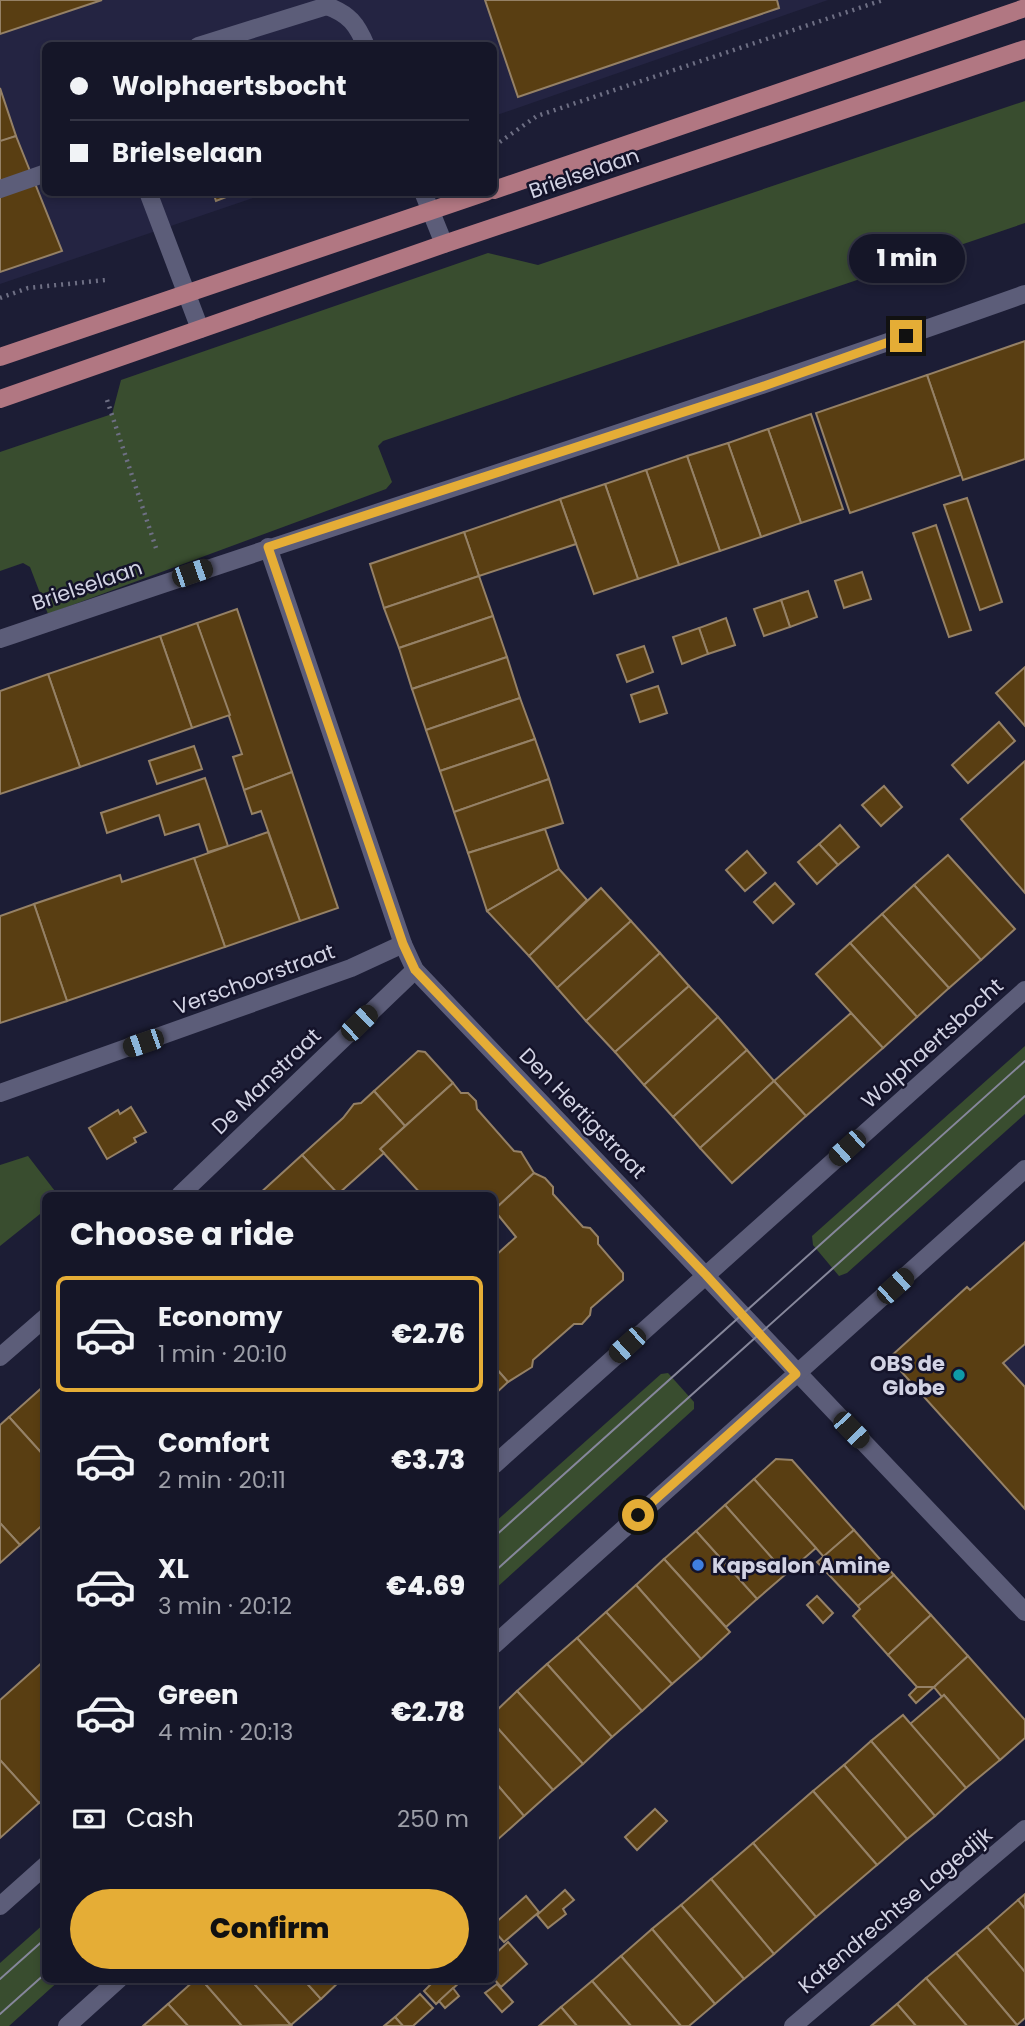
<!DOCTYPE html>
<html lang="en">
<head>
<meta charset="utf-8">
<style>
	body { margin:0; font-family:Poppins,sans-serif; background:#1e1f30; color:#f1f3f6; height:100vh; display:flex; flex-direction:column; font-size:26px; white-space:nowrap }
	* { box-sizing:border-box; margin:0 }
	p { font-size:23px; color:#9d9fa8 }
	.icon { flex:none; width:38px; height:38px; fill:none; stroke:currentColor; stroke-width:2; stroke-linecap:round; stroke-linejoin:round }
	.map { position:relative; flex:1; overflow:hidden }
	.drawer { position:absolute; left:42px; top:1192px; width:455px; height:791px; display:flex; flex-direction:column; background:#151628; border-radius:10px; box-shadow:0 4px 10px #0003,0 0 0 2px #343545 }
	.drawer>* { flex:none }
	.hud { position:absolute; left:42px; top:42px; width:455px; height:154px; border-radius:10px; box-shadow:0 4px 10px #0003,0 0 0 2px #343545; display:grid; align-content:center; height:154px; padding:0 28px; background:#151628 }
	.end { position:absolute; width:32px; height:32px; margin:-16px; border:9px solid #e5ad36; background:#111; box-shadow:0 0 0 4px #111 }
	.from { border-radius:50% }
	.bubble { position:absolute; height:49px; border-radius:24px; background:#151628; box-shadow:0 4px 10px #0003,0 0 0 2px #343545; font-size:23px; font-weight:800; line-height:49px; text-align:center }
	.car { position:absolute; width:21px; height:42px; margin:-21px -10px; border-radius:9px; box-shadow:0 0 5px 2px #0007; background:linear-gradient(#222 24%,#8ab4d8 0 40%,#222 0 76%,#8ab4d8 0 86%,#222 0) }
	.hud b { display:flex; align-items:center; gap:24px; height:66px; font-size:26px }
	.hud b+b { border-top:2px solid #343545 }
	.hud i { width:18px; height:18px; background:#f1f3f6 }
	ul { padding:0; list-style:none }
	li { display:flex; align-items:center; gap:21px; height:116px; margin:0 14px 10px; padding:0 14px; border:4px solid transparent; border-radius:10px }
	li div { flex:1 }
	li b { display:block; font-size:26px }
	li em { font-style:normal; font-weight:800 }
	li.selected { border-color:#e5ad36 }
	li>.icon { width:63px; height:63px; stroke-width:1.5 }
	h2 { padding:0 28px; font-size:32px; line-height:84px }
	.pay { display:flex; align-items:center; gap:18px; height:77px; padding:0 28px; font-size:26px }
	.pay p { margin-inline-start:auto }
	.primary-button { display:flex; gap:14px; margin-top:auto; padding:14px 28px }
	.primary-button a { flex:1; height:80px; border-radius:42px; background:#e5ad36; color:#111; font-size:28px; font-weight:800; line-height:80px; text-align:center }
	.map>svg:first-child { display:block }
	.built { fill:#242442 }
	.green { fill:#394d2f }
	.building { fill:#593e12; stroke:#958166; stroke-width:2 }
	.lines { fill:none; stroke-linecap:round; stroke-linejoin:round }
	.path { stroke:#6e6f84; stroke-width:4.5; stroke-dasharray:2 5; stroke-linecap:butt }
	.minor { stroke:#5c5d79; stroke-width:18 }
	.major { stroke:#b17782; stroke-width:18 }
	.tram { stroke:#86879b; stroke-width:2 }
	.route { stroke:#e5ad36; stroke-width:9 }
	.culture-dot { fill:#0f9aa8; stroke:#14132a; stroke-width:2.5 }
	.shop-dot { fill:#3f7fe0; stroke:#14132a; stroke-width:2.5 }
	.labels { text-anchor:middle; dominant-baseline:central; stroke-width:5; stroke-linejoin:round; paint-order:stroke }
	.street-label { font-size:21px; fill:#d2d3e4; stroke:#14132a }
	.poi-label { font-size:21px; font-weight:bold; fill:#d2d3e4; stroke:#14132a; text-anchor:end }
</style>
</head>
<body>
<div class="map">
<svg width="1025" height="2026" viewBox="0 0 1025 2026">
	<rect width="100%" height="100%" fill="#1c1d35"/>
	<!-- built -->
	<g class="built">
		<path d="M0,0H828L494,116V46H46V192L268,193L0,284Z"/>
		<path d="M1025,1344V1387L1003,1363Z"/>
	</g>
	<!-- green -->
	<g class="green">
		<path d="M1025,101V223L383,441L378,446L392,482L386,489L48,614L30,567L23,563L0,571V452L112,414L121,380L488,253L538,265Z"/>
		<path d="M1025,1046V1114L847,1273L839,1276L813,1245L812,1236Z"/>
		<path d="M28,1156L58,1195H46L45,1210L0,1246V1165Z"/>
		<path d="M668,1373L694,1402V1409L494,1590V1523L661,1374Z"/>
		<path d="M45,1923L46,1979H61L9,2026H0V1963Z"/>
	</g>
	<!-- building -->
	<g class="building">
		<path d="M0,0H102L0,34Z"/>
		<path d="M485,0H777L779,8L518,97Z"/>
		<path d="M0,88L16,136L0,142Z"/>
		<path d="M16,136L62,251L0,272V141Z"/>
		<path d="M213,192H239L216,201Z"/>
		<path d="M1025,341V459L963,480L927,375Z"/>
		<path d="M927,375L961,475L850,513L816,413Z"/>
		<path d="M811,414L843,509L801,523L768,429Z"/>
		<path d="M768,429L801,523L761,537L728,443Z"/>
		<path d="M728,443L761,537L720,551L687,456Z"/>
		<path d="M687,456L720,551L679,565L646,470Z"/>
		<path d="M646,470L679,565L638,579L605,484Z"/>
		<path d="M605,484L638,579L594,594L560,499Z"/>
		<path d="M967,498L1002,602L980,610L944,505Z"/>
		<path d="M560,499L576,544L479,576L464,532Z"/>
		<path d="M936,525L971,630L949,637L913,533Z"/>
		<path d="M464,532L479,576L384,608L370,564Z"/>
		<path d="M862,572L871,599L844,608L835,581Z"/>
		<path d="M479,576L493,616L399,648L384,608Z"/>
		<path d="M808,591L817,617L790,627L781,600Z"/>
		<path d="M781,600L790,627L764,636L754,609Z"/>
		<path d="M237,609L292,772L244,790L233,757L242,754L197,623Z"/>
		<path d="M493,616L507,657L412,689L399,648Z"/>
		<path d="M726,618L735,645L708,654L699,628Z"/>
		<path d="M197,623L230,715L192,728L160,636Z"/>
		<path d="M699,628L708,654L682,664L673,637Z"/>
		<path d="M160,636L192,728L80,767L48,674Z"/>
		<path d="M644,646L653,672L627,682L617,655Z"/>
		<path d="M507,657L520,698L426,730L412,689Z"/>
		<path d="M1025,667V726L996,693Z"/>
		<path d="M48,674L80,767L0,794V691Z"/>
		<path d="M658,686L667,713L640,722L631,695Z"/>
		<path d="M520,698L535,739L440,771L426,730Z"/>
		<path d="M999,722L1015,741L968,783L952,765Z"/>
		<path d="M535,739L549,779L454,812L440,771Z"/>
		<path d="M194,746L202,769L157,784L149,761Z"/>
		<path d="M1025,761V893L961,819Z"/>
		<path d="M292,772L338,908L300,921L261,811L252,814L244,790Z"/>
		<path d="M205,778L228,846L208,852L199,824L165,835L159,815L107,833L101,813Z"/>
		<path d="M549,779L563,823L468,853L454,812Z"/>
		<path d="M884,786L902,807L881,826L862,805Z"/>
		<path d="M840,825L859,847L838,865L819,844Z"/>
		<path d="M545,829L559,869L487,911L468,853Z"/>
		<path d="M268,832L300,921L225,947L194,858Z"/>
		<path d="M819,844L838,865L817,884L798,862Z"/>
		<path d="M747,851L766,873L745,891L726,870Z"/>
		<path d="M948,855L1015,929L981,960L914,885Z"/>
		<path d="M194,858L225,947L67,1001L34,904L120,875L122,882Z"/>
		<path d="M559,869L587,900L529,956L487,911Z"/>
		<path d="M775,883L794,904L773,923L754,902Z"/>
		<path d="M914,885L981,960L949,988L882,914Z"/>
		<path d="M601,888L631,921L557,988L529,956Z"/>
		<path d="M34,904L67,1001L0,1023V916Z"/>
		<path d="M882,914L949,988L917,1017L850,943Z"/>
		<path d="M631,921L660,953L586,1021L557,988Z"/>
		<path d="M850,943L917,1017L883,1048L816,974Z"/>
		<path d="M660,953L689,986L615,1052L586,1021Z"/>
		<path d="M689,986L718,1017L644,1085L615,1052Z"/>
		<path d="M851,1013L883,1048L806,1116L774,1081Z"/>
		<path d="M718,1017L747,1050L673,1117L644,1085Z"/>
		<path d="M747,1050L774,1081L700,1148L673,1117Z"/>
		<path d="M418,1051L425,1052L453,1083L405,1126L374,1091Z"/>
		<path d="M774,1081L806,1116L732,1183L700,1148Z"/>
		<path d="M453,1083L461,1093H468L476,1101L477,1109L514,1151L521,1152L534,1173L494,1210V1195H422L380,1149Z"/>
		<path d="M374,1091L405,1126L380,1149L384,1153L338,1194L302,1155L343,1118L354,1104L361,1103Z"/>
		<path d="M131,1107L146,1132L134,1138L136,1142L107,1159L89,1128L118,1110L120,1114Z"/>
		<path d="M302,1155L338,1194L341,1192L345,1195H258Z"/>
		<path d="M534,1173L545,1178L553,1187V1194L583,1227L590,1228L598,1237V1244L623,1273V1280L591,1308L590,1315L582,1324H574L533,1360L532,1367L508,1382L494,1366V1257L516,1237L494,1210Z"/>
		<path d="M1025,1242V1344L1003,1363L1025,1387V1509L889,1358L967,1287L970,1290Z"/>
		<path d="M494,1366L508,1382L494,1395Z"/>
		<path d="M46,1384V1458L9,1417Z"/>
		<path d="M9,1417L46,1458V1522L20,1545L0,1523V1425Z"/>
		<path d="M776,1459L792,1460L854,1530L824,1557L754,1479Z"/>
		<path d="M754,1479L816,1548L786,1574L725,1505Z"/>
		<path d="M725,1505L786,1574L757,1599L696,1531Z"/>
		<path d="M0,1523L20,1545L0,1563Z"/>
		<path d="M854,1530L894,1575L858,1606L817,1562Z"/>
		<path d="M696,1531L757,1599L726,1627L664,1559Z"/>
		<path d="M664,1559L730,1632L701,1659L636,1585Z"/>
		<path d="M894,1575L931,1615L888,1655L853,1616L860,1609L858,1606Z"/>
		<path d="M636,1585L701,1659L672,1684L606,1612Z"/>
		<path d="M817,1596L833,1613L823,1623L807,1605Z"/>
		<path d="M606,1612L672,1684L642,1711L577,1638Z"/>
		<path d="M931,1615L968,1656L934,1687H917L888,1655Z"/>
		<path d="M577,1638L642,1711L612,1737L547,1664Z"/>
		<path d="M968,1656L1025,1720V1738L1000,1760L944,1695L942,1697L934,1687Z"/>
		<path d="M46,1659V1797L39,1803L0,1760V1700Z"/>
		<path d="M547,1664L612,1737L583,1764L517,1691Z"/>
		<path d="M917,1687H934L916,1703L909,1695Z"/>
		<path d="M517,1691L583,1764L553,1790L494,1724V1713Z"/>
		<path d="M944,1695L1000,1760L966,1788L910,1724Z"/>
		<path d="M903,1715L966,1788L935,1816L871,1741Z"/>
		<path d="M494,1724L553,1790L524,1816L494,1781Z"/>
		<path d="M871,1741L935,1816L907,1839L844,1765Z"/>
		<path d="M0,1760L39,1803L0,1838Z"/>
		<path d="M844,1765L907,1839L877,1865L813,1791Z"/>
		<path d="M494,1781L524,1816L496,1841L494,1838Z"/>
		<path d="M813,1791L877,1865L816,1917L753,1843Z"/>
		<path d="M655,1809L667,1821L637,1850L625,1837Z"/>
		<path d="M753,1843L816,1917L774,1954L711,1879Z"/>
		<path d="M711,1879L774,1954L744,1979L681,1905Z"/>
		<path d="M565,1890L574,1900L563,1909L566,1914L548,1928L537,1915Z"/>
		<path d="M1025,1894V1909L1018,1900Z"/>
		<path d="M526,1896L539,1912L504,1942L494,1931V1924Z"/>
		<path d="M1018,1900L1025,1909V1972L987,1927Z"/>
		<path d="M681,1905L744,1979L715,2004L652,1929Z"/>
		<path d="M987,1927L1025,1972V2018L1017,2025L956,1953Z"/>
		<path d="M652,1929L715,2004L689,2026H681L621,1956Z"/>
		<path d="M508,1942L527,1964L501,1987L494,1979V1955Z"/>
		<path d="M956,1953L1017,2025L1016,2026H967L926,1978Z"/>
		<path d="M621,1956L681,2026H631L592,1981Z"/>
		<path d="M926,1978L967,2026H916L897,2004Z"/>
		<path d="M196,1979H201L242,2026H188L168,2004Z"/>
		<path d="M201,1979H250L291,2025L242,2026Z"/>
		<path d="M250,1979H303L321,1999L291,2025Z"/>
		<path d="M303,1979H342L321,1999Z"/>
		<path d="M436,1979L461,1981L436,2004L424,1991Z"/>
		<path d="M592,1981L631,2026H577L561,2007Z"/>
		<path d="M497,1984L513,2002L502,2012L485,1993Z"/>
		<path d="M453,1988L459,1996L445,2008L439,2001Z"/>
		<path d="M420,1994L433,2008L413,2026H403L395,2017Z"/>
		<path d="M168,2004L188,2026H143Z"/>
		<path d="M897,2004L916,2026H871Z"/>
		<path d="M561,2007L577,2026H539Z"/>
		<path d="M395,2017L403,2026H384Z"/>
	</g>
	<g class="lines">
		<!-- path -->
		<g class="path">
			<path d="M494,146L537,116L883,0"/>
			<path d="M0,298L28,288L106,280"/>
			<path d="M107,400L156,548"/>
		</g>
		<!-- minor -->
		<g class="minor">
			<path d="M198,46L327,6C349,14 357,24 366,46"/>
			<path d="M0,189L46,173"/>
			<path d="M148,192L200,329"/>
			<path d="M423,192L444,244"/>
			<path d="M268,547L403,944L415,970L1025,1612"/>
			<path d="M0,639C341,522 685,415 1025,294"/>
			<path d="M0,1093L351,968L403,944"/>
			<path d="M180,1195L415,970"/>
			<path d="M0,1357L46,1317"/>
			<path d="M494,1465L1025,990"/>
			<path d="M494,1645L1025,1169"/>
			<path d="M0,1906L46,1865"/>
			<path d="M67,2026L119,1979"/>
			<path d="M793,2026L1025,1829"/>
		</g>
		<!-- major -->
		<g class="major">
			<path d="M494,190L1025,8"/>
			<path d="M0,357L486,192"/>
			<path d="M0,399L444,244L1025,49"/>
		</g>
		<!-- tram -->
		<g class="tram">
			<path d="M494,1537L1025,1061"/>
			<path d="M494,1572L1025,1096"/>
			<path d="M0,1979L46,1938"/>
			<path d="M0,2014L46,1973"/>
		</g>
	</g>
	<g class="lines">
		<!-- route -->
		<path class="route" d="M638,1515L796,1374L706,1275L415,970L403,944L268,547L761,387L906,336"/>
	</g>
	<!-- markers -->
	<circle class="culture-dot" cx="959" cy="1375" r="7"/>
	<circle class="shop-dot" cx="698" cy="1565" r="7"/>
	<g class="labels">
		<!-- street labels -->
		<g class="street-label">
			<text transform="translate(584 173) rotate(-19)">Brielselaan</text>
			<text transform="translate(87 585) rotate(-19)">Brielselaan</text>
			<text transform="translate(254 979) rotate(-20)">Verschoorstraat</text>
			<text transform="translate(932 1043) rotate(-42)">Wolphaertsbocht</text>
			<text transform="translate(266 1081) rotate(-44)">De Manstraat</text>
			<text transform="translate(583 1113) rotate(46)">Den Hertigstraat</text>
			<text transform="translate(895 1910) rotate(-40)">Katendrechtse Lagedijk</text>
		</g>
		<!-- poi labels -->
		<g class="poi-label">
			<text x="945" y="1363">OBS de<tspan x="945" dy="24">Globe</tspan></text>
			<text x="712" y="1565" text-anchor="start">Kapsalon Amine</text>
		</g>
	</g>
</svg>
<i class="end from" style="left:638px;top:1515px"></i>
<i class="end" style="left:906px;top:336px"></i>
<div class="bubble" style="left:849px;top:234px;width:116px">1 min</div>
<i class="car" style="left:192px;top:573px;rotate:71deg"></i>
<i class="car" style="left:359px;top:1023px;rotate:46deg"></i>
<i class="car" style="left:143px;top:1043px;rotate:251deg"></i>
<i class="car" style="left:847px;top:1148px;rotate:228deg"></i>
<i class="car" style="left:895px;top:1286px;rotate:48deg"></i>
<i class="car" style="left:627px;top:1345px;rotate:228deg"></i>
<i class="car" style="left:851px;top:1430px;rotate:136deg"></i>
<div class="hud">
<b><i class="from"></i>Wolphaertsbocht</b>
<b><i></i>Brielselaan</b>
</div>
<section class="drawer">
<h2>Choose a ride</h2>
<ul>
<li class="selected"><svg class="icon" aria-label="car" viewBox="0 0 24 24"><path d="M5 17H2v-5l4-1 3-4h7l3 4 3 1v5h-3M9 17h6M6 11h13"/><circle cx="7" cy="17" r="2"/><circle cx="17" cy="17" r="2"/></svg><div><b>Economy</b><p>1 min · 20:10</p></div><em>€2.76</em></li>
<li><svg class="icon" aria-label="car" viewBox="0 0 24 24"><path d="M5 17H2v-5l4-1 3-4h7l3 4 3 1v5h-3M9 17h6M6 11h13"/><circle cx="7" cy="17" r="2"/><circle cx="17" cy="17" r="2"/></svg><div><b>Comfort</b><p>2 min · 20:11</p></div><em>€3.73</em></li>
<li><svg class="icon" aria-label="car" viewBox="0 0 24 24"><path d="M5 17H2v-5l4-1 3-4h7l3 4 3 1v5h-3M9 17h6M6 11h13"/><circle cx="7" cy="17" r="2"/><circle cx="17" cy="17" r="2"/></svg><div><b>XL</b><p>3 min · 20:12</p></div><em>€4.69</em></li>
<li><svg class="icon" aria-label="car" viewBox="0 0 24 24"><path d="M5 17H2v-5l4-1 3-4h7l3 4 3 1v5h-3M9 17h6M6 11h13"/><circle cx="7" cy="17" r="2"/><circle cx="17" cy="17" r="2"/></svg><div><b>Green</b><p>4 min · 20:13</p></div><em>€2.78</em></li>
</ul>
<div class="pay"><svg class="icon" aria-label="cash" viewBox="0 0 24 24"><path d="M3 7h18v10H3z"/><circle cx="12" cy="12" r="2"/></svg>Cash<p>250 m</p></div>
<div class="primary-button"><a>Confirm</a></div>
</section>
</div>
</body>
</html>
